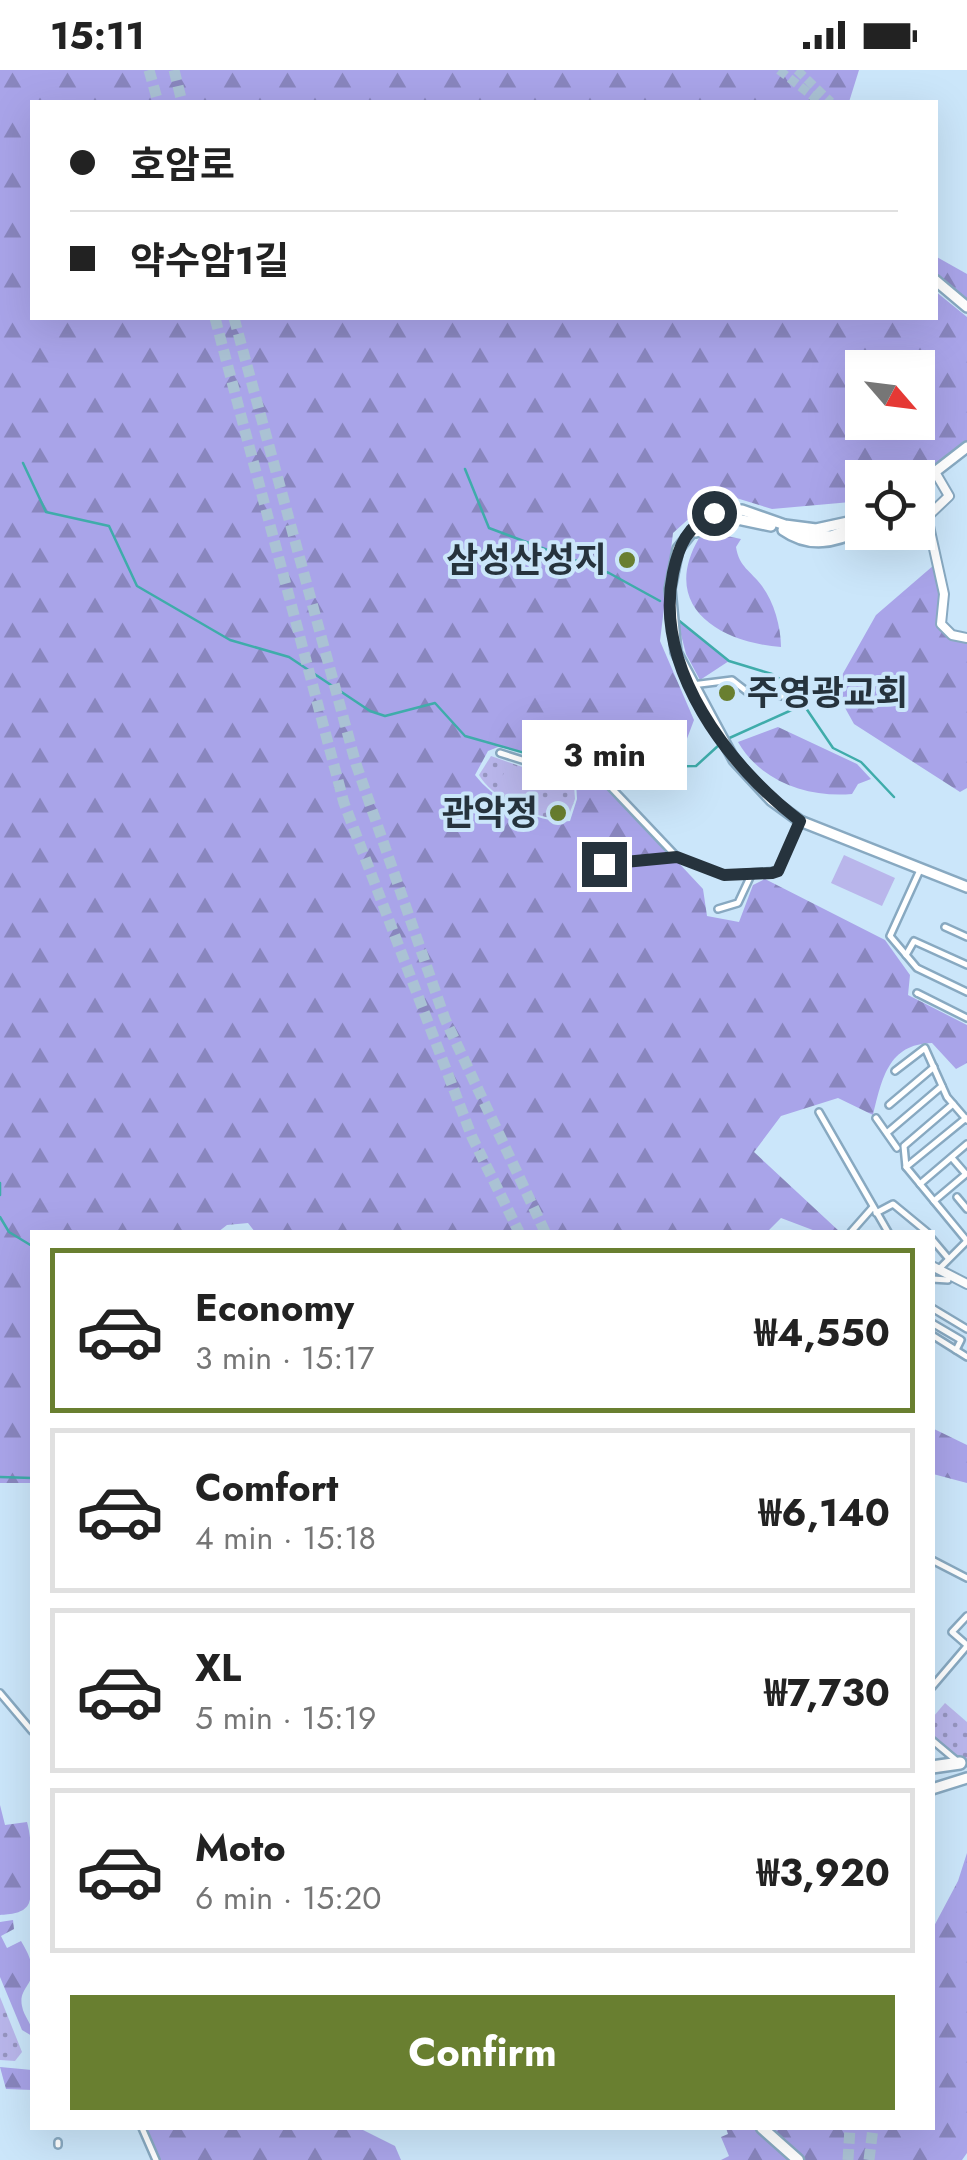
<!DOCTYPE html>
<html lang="en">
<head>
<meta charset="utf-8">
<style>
	body { margin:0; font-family:Jost,"Noto Sans KR",sans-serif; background:#f6f6f6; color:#222; height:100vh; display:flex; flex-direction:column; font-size:38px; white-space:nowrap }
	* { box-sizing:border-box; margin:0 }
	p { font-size:32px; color:#767676 }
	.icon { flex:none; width:55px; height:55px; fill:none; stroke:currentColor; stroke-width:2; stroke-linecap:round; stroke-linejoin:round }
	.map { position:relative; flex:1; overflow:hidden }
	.details { position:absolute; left:30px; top:1160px; width:905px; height:900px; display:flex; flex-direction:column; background:#fff; border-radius:0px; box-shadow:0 10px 40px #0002 }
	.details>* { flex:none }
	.hud { position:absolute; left:30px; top:30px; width:908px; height:220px; border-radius:0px; box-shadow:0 10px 40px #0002; display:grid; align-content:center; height:220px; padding:0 40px; background:#fff }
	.needle { width:65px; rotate:118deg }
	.fabs { position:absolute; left:845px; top:280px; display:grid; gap:20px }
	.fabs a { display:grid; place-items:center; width:90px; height:90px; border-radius:0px; background:#fff; box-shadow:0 10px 40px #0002; font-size:50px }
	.end { position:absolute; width:45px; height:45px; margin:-22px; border:12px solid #26333d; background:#fff; box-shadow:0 0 0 5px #fff }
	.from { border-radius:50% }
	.bubble { position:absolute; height:70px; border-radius:0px; background:#fff; box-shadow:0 10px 40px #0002; font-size:32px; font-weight:700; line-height:70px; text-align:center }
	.hud b { display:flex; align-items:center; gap:35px; height:95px; font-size:38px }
	.hud b+b { border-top:2px solid #e0e0e0 }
	.hud i { width:25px; height:25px; background:#222 }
	ul { padding:18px 0 0; list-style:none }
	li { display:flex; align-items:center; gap:30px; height:165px; margin:0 20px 15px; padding:0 20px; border:5px solid #e0e0e0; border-radius:0px }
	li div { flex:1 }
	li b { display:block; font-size:38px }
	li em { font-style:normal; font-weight:700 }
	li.active { border-color:#697f30 }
	li>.icon { width:90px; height:90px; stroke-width:1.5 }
	.primary-button { display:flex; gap:20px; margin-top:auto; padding:20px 40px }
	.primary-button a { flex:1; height:115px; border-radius:0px; background:#697f30; color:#fff; font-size:40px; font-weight:700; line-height:115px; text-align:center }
	.status { display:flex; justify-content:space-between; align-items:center; height:70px; padding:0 50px; background:#fff; direction:ltr }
	.status svg { height:28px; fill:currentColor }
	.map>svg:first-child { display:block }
	.grass { fill:url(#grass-dots) }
	.forest { fill:url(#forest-firs); fill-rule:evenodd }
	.pitch { fill:#b9b6eb }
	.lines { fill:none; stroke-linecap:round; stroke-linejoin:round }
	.stream { stroke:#3facaa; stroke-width:2.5 }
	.secondary-tunnel { stroke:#aac2d4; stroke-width:9; stroke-dasharray:9 4.5; stroke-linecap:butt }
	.trunk-tunnel { stroke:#aac2d4; stroke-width:11; stroke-dasharray:11 5.5; stroke-linecap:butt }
	.minor-casing { stroke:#88a9c1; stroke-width:10 }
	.tertiary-casing { stroke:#88a9c1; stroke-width:12 }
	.secondary-casing { stroke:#88a9c1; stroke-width:14 }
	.primary-casing { stroke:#88a9c1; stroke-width:15 }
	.trunk-casing { stroke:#88a9c1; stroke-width:16 }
	.minor { stroke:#fff; stroke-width:5 }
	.tertiary { stroke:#fff; stroke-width:8 }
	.secondary { stroke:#fff; stroke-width:9 }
	.primary { stroke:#fff; stroke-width:10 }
	.trunk { stroke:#fff; stroke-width:11 }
	.route { stroke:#26333d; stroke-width:12 }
	.poi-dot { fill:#697f30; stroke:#cbe6fa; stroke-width:4 }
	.labels { text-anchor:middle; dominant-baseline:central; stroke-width:8; stroke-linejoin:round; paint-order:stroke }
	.poi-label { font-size:35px; font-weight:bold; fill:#26333d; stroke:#cbe6fa; text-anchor:end }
</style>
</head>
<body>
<div class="status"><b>15:11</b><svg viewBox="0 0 49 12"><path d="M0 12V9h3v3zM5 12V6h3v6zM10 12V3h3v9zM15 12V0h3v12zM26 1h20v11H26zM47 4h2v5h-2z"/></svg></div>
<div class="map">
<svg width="967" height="2090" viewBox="0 0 967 2090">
	<defs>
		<pattern id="grass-dots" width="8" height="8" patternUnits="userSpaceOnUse" patternTransform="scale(2.5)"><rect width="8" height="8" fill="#b9b6eb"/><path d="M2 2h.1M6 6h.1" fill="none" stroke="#9695c0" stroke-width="1.8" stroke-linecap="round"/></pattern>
		<pattern id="forest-firs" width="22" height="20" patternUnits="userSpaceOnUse" patternTransform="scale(2.5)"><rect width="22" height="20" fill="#a9a4e9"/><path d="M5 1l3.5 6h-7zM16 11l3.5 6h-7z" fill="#8986be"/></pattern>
	</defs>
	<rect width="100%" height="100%" fill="#cbe6fa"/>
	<!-- grass -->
	<g class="grass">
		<path d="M491,686L574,715L575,729L567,750C538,750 494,730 479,705Z"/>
		<path d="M945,1633L967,1652V1691L960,1693L933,1670V1647Z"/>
		<path d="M0,1927L22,1982L15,1991L0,1990Z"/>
	</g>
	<!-- forest -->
	<g class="forest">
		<path d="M0,0H859L849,32H32V248H935V221L967,247V374L916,407L862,408V431L772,439L733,427L705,434L673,463L660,571L694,650L682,682L552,686L498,677L488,681L475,705C495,731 537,754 570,751L577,729L576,711L605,714L703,819L707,846L739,852L753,815L765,809L885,870L910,905L908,925L967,955V993L956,999L932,973C888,974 882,1009 873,1045L838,1028L781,1046L754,1082L840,1162H818L781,1148L767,1162H255L248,1153L227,1155L218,1162H32V1413H0ZM862,298H918V352H862Z"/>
		<path d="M935,186L967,204V232L935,205Z"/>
		<path d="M713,463L741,469L736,477C739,497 751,501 762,516C774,532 781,557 781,577C717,572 660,535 699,468Z"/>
		<path d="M934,495L944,524L943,559L967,568V718L960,722L854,654L839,627L841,607L876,545Z"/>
		<path d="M677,549L729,591L700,610L686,584Z"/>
		<path d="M778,657L857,694L871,709L858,714L852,724C808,728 760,711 738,672Z"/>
		<path d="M932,1358L967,1375V1413L933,1404Z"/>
		<path d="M0,1735L5,1755L27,1752C32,1768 35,1818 29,1833C24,1844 10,1844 0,1845Z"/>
		<path d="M967,1783V2083L962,2090H721L729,2086L721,2067L728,2064L726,2058H932L933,1858L958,1811Z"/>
		<path d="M13,1850L14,1859L1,1866L7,1878L21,1871C48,1915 17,1912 22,1936C24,1948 33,1953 32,1966L22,1960L0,1907V1852Z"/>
		<path d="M0,1997L32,2000V2020L6,2019Z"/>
		<path d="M142,2058H359L395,2076L401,2090H156Z"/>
	</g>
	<!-- pitch -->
	<g class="pitch">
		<path d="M508,693L547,708L535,737L496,722Z"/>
		<path d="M844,785L895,808L882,836L831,813Z"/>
	</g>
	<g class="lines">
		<!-- stream -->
		<g class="stream">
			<path d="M23,393L46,442L109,456L137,516L230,570L289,587L370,641L385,646L435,633L465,666L578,698L696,696L719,675"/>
			<path d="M465,399L489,458L609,503L660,531"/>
			<path d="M677,549L729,591L772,604L791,616L833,678L861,692L894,727"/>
			<path d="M725,670L805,634"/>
			<path d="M0,1113V1125"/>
			<path d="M0,1147L9,1162L32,1176"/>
			<path d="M0,1407L32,1408"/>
		</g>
		<!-- secondary-tunnel -->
		<g class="secondary-tunnel">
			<path d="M779,0L820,32"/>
			<path d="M797,0L831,32"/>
		</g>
		<!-- trunk-tunnel -->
		<g class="trunk-tunnel">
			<path d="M149,0L158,32"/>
			<path d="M174,0L182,32"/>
			<path d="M215,248L344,733L472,1067L519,1162"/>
			<path d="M234,248L356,694L445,949L545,1162"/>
			<path d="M848,2090L850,2058"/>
			<path d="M869,2090L873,2058"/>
		</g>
		<defs>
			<g id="minor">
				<path d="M692,615L732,610L750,624L798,627"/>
				<path d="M500,683L582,709L604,710L677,787L724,805L778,801L801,750"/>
				<path d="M604,794L677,787"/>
				<path d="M920,800L890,866L917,898L967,922"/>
				<path d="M718,839L738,833L752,803"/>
				<path d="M945,857L967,867"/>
				<path d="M906,885L914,871L967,895"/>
				<path d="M917,923L967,948"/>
				<path d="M895,1001L925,978L947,1027L967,1050"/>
				<path d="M953,1034L904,1076L906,1097L967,1171"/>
				<path d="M889,1035L934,997"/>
				<path d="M819,1042L888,1162"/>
				<path d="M876,1048L897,1078"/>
				<path d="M888,1062L942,1016"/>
				<path d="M952,1088L965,1103"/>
				<path d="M906,1097L966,1048"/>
				<path d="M920,1114L967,1074"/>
				<path d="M957,1127L967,1139"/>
				<path d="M934,1131L966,1104"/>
				<path d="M876,1143L893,1134L927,1162"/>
				<path d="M851,1162L873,1137"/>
				<path d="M932,1169L948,1188"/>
				<path d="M940,1198L966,1172"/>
				<path d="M932,1209L948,1210"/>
				<path d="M932,1238L967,1259"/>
				<path d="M932,1253L961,1270L956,1280"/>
				<path d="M932,1265L967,1287"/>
				<path d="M932,1490L967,1508"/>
				<path d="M967,1546L952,1562L967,1575"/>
				<path d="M932,1617L967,1576"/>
				<path d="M0,1623L32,1661"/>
				<path d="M932,1670L957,1691"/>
				<path d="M142,2058L156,2090"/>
				<path d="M58,2072V2075"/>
			</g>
			<g id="tertiary">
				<path d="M935,402L949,426L927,447L944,524L941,554L952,565L967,568"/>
				<path d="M932,1196L967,1214"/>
			</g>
			<g id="secondary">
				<path d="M935,210L967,237"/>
				<path d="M918,415L967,377"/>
				<path d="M862,449L816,459L785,455L742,440L703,448L678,479L670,519L676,582L734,690L771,730L800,751L967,817"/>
				<path d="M783,460C810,479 835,472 862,460"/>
				<path d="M696,462L728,447L771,456"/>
				<path d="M795,463L831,466L853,458"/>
				<path d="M932,1719L967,1708"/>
			</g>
			<path id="primary" d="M762,2058L798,2090"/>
			<path id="trunk" d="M932,1697L960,1693"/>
		</defs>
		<!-- minor casing -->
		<use href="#minor" class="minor-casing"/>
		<!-- tertiary casing -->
		<use href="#tertiary" class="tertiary-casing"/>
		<!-- secondary casing -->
		<use href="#secondary" class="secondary-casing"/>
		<!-- primary casing -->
		<use href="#primary" class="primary-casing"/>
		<!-- trunk casing -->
		<use href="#trunk" class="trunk-casing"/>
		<!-- minor -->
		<use href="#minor" class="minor"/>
		<!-- tertiary -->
		<use href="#tertiary" class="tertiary"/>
		<!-- secondary -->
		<use href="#secondary" class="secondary"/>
		<!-- primary -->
		<use href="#primary" class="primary"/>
		<!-- trunk -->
		<use href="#trunk" class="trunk"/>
	</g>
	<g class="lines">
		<!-- route -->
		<path class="route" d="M604,794L677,787L724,805L772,803L778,801L800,751C729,697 653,598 673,503C679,475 687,456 714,443"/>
	</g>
	<!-- markers -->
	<g class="poi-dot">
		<circle cx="627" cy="490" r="10"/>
		<circle cx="727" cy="623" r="10"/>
		<circle cx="558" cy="743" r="10"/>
	</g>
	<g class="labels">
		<!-- poi labels -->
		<g class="poi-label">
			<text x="607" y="490">삼성산성지</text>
			<text x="747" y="623" text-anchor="start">주영광교회</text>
			<text x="538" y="743">관악정</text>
		</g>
	</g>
</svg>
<div class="fabs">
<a><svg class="needle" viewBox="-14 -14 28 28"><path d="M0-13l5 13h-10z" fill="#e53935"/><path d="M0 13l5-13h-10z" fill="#767676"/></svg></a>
<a><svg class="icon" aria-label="locate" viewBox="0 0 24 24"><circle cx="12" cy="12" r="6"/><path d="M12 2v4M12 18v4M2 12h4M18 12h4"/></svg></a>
</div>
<i class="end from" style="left:714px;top:443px"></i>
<i class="end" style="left:604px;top:794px"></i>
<div class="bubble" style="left:522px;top:650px;width:165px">3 min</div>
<div class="hud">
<b><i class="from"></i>호암로</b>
<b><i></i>약수암1길</b>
</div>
<section class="details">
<ul>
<li class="active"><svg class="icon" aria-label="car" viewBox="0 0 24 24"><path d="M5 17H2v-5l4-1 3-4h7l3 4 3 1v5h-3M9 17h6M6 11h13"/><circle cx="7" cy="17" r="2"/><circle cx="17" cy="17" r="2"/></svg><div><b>Economy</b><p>3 min · 15:17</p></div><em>₩4,550</em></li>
<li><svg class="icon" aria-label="car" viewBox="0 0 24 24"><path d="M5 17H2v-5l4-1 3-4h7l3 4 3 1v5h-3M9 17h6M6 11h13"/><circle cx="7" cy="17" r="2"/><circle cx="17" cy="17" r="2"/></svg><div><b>Comfort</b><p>4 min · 15:18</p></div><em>₩6,140</em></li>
<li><svg class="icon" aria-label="car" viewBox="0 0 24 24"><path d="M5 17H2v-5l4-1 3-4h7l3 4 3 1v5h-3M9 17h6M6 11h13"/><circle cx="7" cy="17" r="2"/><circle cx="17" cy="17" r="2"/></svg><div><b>XL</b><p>5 min · 15:19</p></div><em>₩7,730</em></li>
<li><svg class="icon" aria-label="car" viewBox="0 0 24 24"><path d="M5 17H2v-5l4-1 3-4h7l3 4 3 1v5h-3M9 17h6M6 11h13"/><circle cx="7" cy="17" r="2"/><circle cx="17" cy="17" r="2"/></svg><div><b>Moto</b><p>6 min · 15:20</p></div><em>₩3,920</em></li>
</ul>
<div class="primary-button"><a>Confirm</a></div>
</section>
</div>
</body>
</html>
